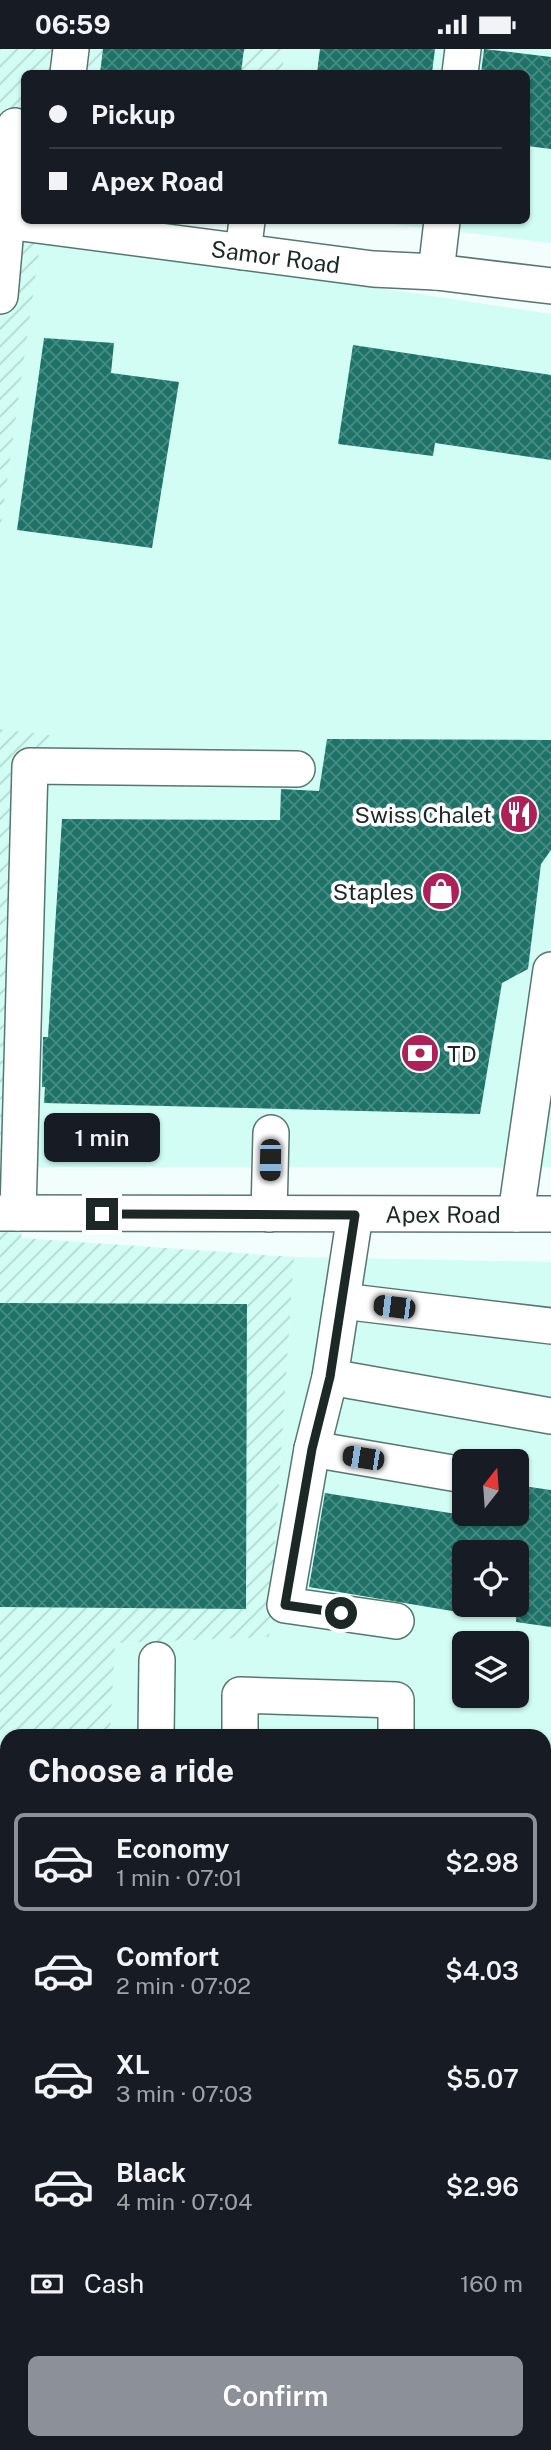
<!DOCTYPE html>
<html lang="en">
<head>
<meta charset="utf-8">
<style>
	body { margin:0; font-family:"Public Sans",sans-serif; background:#20242c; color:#f1f3f6; height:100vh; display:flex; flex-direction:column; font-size:26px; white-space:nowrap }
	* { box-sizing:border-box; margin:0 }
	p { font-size:23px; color:#9ea1a6 }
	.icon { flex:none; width:38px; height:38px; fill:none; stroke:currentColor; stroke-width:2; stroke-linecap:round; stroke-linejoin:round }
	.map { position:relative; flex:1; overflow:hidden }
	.panel { position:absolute; left:0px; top:1680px; width:551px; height:721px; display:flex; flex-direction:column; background:#171b24; border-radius:21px 21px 0 0; box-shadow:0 2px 5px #0004 }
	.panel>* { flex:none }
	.guide { position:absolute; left:21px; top:21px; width:509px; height:154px; border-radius:10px; box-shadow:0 2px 5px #0004; display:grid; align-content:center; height:154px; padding:0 28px; background:#171b24 }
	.needle { width:46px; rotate:17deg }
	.controls { position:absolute; left:452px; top:1400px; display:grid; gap:14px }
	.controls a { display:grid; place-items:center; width:77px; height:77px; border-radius:10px; background:#171b24; box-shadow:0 2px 5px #0004; font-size:35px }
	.end { position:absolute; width:32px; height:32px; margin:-16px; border:9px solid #1b2826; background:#fff; box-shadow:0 0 0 4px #fff }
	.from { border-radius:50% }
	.bubble { position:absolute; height:49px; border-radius:10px; background:#171b24; box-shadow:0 2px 5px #0004; font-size:23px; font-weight:600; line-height:49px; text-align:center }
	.car { position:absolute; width:21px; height:42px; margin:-21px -10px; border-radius:9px; box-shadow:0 0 5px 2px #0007; background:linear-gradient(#222 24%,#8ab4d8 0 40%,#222 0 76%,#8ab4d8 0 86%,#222 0) }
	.guide b { display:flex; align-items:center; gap:24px; height:66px; font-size:26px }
	.guide b+b { border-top:2px solid #363941 }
	.guide i { width:18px; height:18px; background:#f1f3f6 }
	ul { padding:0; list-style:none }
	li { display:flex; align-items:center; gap:21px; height:98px; margin:0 14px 10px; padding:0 14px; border:4px solid transparent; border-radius:10px }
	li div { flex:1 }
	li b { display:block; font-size:26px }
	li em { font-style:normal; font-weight:600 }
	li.current { border-color:#8c9099 }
	li>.icon { width:63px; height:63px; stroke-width:1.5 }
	h2 { padding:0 28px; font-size:32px; line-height:84px }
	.pay { display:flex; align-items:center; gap:18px; height:77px; padding:0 28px; font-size:26px }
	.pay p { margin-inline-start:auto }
	.action { display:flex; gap:14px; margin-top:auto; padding:14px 28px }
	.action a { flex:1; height:80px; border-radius:10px; background:#8c9099; color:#fff; font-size:28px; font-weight:600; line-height:80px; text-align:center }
	.status { display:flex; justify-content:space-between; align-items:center; height:49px; padding:0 35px; background:#171b24; direction:ltr }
	.status svg { height:19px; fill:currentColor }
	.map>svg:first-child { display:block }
	.built { fill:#d1fdf4; fill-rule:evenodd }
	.industrial { fill:url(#industrial-furrows) }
	.building { fill:url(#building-cross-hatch) }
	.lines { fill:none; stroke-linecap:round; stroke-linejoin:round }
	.minor-casing { stroke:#577670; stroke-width:38 }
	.major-casing { stroke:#1e9688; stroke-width:42 }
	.minor { stroke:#fff; stroke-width:35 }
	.major { stroke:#79e3d7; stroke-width:38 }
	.route { stroke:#1b2826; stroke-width:9 }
	.labels { text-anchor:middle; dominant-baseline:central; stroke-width:7; stroke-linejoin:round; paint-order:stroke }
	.street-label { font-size:23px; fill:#1b2826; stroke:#fff }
	.poi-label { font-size:23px; fill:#1b2826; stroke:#fff; text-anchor:end }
</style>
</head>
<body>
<div class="status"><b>06:59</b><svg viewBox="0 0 49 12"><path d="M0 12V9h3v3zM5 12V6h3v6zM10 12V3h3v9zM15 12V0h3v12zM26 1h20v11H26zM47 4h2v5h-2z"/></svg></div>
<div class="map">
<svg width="551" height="2401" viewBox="0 0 551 2401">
	<defs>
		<pattern id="industrial-furrows" width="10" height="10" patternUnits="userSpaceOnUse" patternTransform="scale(1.75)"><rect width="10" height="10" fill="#d1fdf4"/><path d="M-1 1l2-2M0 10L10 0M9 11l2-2" fill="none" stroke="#b3d9d1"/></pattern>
		<pattern id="building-cross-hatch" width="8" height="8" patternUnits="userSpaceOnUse" patternTransform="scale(1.75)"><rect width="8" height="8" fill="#1c7469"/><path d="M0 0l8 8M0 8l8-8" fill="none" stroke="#4c8a82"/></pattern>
	</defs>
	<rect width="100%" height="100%" fill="#f1fefc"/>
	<!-- built -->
	<g class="built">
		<path d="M285,0H551V194L368,172H527V24H282Z"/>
		<path d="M41,188L551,265V1118H27L50,686L0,680V483Z"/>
		<path d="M294,1208L551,1213V2331H544V1687H110L114,1594L269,1588ZM464,1412H516V1465H464ZM464,1503H516V1556H464ZM464,1594H516V1647H464Z"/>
		<rect x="0" y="2069" width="7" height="271"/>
	</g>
	<!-- industrial -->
	<g class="industrial">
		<path d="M0,0H285L282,24H24V121L0,119Z"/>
		<path d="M41,188L0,483V189Z"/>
		<path d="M0,680L50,686L27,1118L21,1189L294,1208L269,1588L115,1594L110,1687H7V2069H0Z"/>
	</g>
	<!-- building -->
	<g class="building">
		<path d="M103,0H244L241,24H100Z"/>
		<path d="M320,0H435L432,24H317Z"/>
		<path d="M484,0L551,8V100L527,97V24H481Z"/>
		<path d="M44,289L114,294L111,324L179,333L152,499L17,481Z"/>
		<path d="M353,296L551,326V411L435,394L433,407L338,395Z"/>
		<path d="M327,690L551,691V801L541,815L528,920L502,934L480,1065L44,1054L45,1038H42L43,988H48L62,770L280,771L281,740L319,742Z"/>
		<path d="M0,1254L247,1255L246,1560L0,1558Z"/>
		<path d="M516,1436L551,1441V1578L516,1573V1503H464V1564L309,1538L325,1444L475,1468V1465H516Z"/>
	</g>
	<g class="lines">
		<defs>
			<g id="minor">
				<path d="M68,24L71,0"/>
				<path d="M460,24L463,0"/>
				<path id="s1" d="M0,171L373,220L436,223L551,237"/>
				<path d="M243,203L247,172"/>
				<path d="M436,223L442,172"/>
				<path d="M0,247L15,77"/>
				<path id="s2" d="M0,1164L551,1165"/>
				<path d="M18,1164L30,717L297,720"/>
				<path d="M269,1165L271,1084"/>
				<path d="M516,1165L551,921"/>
				<path d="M355,1166L330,1328L312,1400L285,1556L396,1572"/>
				<path d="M342,1252L551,1277"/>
				<path d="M330,1328L551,1367"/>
				<path d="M312,1400L464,1426"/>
				<path d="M156,1687L157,1611"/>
				<path d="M240,1687V1646L396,1651V1687"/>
				<path d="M544,1838L551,1839"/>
				<path d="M544,2025L551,2026"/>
				<path d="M0,2113L7,2107"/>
				<path d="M544,2155L551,2158"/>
			</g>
			<path id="major" d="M0,2399L447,2394L509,2401"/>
		</defs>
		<!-- minor casing -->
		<use href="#minor" class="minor-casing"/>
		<!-- major casing -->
		<use href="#major" class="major-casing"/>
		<!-- minor -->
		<use href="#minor" class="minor"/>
		<!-- major -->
		<use href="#major" class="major"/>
	</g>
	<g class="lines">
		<!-- route -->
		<path class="route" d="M102,1165L355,1166L330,1328L312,1400L285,1556L341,1564"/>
	</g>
	<!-- icons -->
	<defs>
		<symbol id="restaurant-disc" viewBox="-11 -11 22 22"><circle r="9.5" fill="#ae205a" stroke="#fff"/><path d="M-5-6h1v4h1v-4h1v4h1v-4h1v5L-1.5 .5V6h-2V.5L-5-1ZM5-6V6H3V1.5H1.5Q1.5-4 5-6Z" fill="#fff"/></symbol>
		<symbol id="shop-disc" viewBox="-11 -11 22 22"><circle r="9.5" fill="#ae205a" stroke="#fff"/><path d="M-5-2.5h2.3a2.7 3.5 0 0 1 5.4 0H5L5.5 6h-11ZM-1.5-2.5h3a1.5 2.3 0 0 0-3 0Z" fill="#fff"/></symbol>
		<symbol id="bank-disc" viewBox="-11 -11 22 22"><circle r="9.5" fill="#ae205a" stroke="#fff"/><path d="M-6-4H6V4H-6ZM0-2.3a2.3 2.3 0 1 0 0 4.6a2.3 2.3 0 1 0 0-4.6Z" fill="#fff"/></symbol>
	</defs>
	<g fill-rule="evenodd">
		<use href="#restaurant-disc" x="497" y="743" width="44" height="44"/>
		<use href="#shop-disc" x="419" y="820" width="44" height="44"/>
		<use href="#bank-disc" x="398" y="982" width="44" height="44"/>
	</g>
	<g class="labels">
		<!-- street labels -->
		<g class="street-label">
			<text stroke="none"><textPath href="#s1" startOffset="278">Samor Road</textPath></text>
			<text stroke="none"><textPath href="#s2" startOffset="443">Apex Road</textPath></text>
		</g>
		<!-- poi labels -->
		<g class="poi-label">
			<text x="492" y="765">Swiss Chalet</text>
			<text x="414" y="842">Staples</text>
			<text x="447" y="1004" text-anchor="start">TD</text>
		</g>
	</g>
</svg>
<div class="controls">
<a><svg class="needle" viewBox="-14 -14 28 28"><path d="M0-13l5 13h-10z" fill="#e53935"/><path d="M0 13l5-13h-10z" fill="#9ea1a6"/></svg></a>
<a><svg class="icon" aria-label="locate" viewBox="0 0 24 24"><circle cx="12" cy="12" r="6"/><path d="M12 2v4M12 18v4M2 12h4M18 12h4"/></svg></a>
<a><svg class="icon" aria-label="layers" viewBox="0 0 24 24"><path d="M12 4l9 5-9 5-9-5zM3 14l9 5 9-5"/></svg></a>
</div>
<i class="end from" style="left:341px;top:1564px"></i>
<i class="end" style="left:102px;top:1165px"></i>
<div class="bubble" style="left:44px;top:1064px;width:116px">1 min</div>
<i class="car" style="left:270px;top:1111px;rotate:181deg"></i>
<i class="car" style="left:394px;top:1258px;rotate:277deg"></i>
<i class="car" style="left:363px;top:1409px;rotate:279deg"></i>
<div class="guide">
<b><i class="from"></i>Pickup</b>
<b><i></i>Apex Road</b>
</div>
<section class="panel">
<h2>Choose a ride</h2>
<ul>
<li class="current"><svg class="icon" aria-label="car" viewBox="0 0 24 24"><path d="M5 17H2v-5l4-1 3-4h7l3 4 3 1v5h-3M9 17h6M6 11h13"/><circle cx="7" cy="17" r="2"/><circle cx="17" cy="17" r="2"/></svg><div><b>Economy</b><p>1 min · 07:01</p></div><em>$2.98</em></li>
<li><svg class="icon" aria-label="car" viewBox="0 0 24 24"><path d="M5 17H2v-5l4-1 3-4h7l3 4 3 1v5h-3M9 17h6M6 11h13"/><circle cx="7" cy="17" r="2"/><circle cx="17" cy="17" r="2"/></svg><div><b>Comfort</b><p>2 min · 07:02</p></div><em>$4.03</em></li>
<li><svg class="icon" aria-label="car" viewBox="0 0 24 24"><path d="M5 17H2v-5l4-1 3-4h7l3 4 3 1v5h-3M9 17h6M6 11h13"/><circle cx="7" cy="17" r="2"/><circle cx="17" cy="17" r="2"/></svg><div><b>XL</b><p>3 min · 07:03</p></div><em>$5.07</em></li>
<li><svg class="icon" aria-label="car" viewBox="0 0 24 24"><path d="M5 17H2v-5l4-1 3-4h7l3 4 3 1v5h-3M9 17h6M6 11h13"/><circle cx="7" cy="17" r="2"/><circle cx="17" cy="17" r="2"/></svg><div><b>Black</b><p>4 min · 07:04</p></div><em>$2.96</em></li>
</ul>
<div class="pay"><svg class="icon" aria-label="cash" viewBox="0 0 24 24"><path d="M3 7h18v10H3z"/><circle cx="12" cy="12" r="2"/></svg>Cash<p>160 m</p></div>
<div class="action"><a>Confirm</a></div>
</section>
</div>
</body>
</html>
